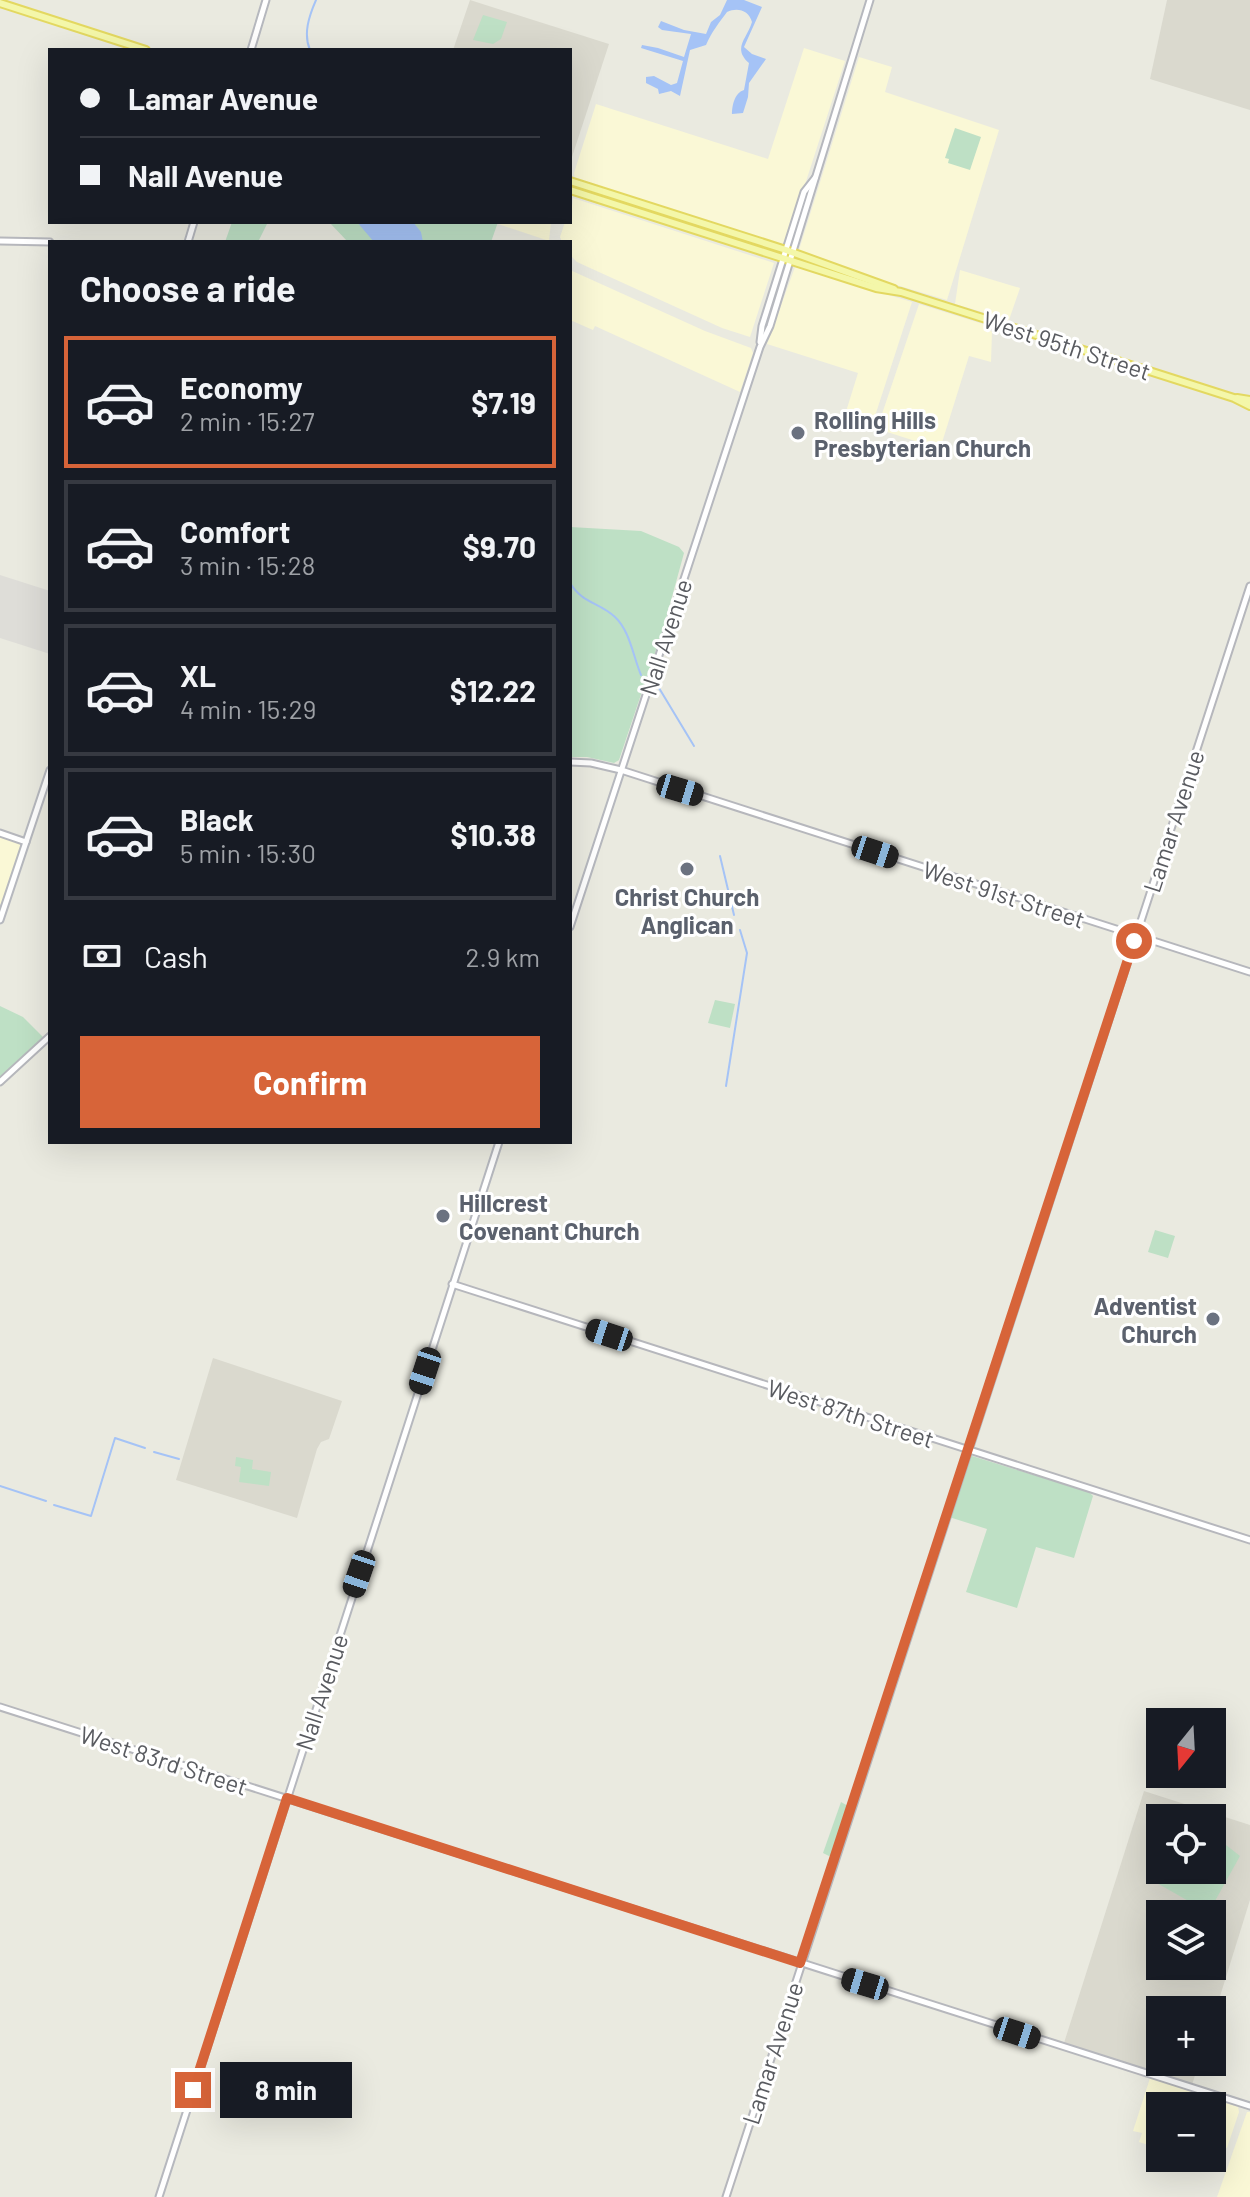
<!DOCTYPE html>
<html lang="en">
<head>
<meta charset="utf-8">
<style>
	body { margin:0; font-family:Barlow,sans-serif; background:#242831; color:#f1f3f6; height:100vh; display:flex; flex-direction:column; font-size:30px; white-space:nowrap }
	* { box-sizing:border-box; margin:0 }
	p { font-size:26px; color:#9ea1a6 }
	.icon { flex:none; width:44px; height:44px; fill:none; stroke:currentColor; stroke-width:2; stroke-linecap:round; stroke-linejoin:round }
	.map { position:relative; flex:1; overflow:hidden }
	.sheet { position:absolute; left:48px; top:240px; width:524px; height:904px; display:flex; flex-direction:column; background:#171b24; border-radius:0px; box-shadow:0 8px 32px #0002 }
	.sheet>* { flex:none }
	.guide { position:absolute; left:48px; top:48px; width:524px; height:176px; border-radius:0px; box-shadow:0 8px 32px #0002; display:grid; align-content:center; height:176px; padding:0 32px; background:#171b24 }
	.needle { width:52px; rotate:198deg }
	.buttons { position:absolute; left:1146px; top:1708px; display:grid; gap:16px }
	.buttons a { display:grid; place-items:center; width:80px; height:80px; border-radius:0px; background:#171b24; box-shadow:0 8px 32px #0002; font-size:40px }
	.end { position:absolute; width:36px; height:36px; margin:-18px; border:10px solid #d76439; background:#fff; box-shadow:0 0 0 4px #fff }
	.from { border-radius:50% }
	.bubble { position:absolute; height:56px; border-radius:0px; background:#171b24; box-shadow:0 8px 32px #0002; font-size:26px; font-weight:700; line-height:56px; text-align:center }
	.car { position:absolute; width:24px; height:48px; margin:-24px -12px; border-radius:10px; box-shadow:0 0 6px 2px #0007; background:linear-gradient(#222 24%,#8ab4d8 0 40%,#222 0 76%,#8ab4d8 0 86%,#222 0) }
	.guide b { display:flex; align-items:center; gap:28px; height:76px; font-size:30px }
	.guide b+b { border-top:2px solid #363941 }
	.guide i { width:20px; height:20px; background:#f1f3f6 }
	ul { padding:0; list-style:none }
	li { display:flex; align-items:center; gap:24px; height:132px; margin:0 16px 12px; padding:0 16px; border:4px solid #363941; border-radius:0px }
	li div { flex:1 }
	li b { display:block; font-size:30px }
	li em { font-style:normal; font-weight:700 }
	li.active { border-color:#d76439 }
	li>.icon { width:72px; height:72px; stroke-width:1.5 }
	h2 { padding:0 32px; font-size:36px; line-height:96px }
	.pay { display:flex; align-items:center; gap:20px; height:88px; padding:0 32px; font-size:30px }
	.pay p { margin-inline-start:auto }
	.primary-button { display:flex; gap:16px; margin-top:auto; padding:16px 32px }
	.primary-button a { flex:1; height:92px; border-radius:0px; background:#d76439; color:#fff; font-size:32px; font-weight:700; line-height:92px; text-align:center }
	.map>svg:first-child { display:block }
	.commercial { fill:#faf8d6 }
	.industrial { fill:#deddd8 }
	.education { fill:#dad9ce; fill-rule:evenodd }
	.green { fill:#bee0c5 }
	.water { fill:#a5c3f6 }
	.lines { fill:none; stroke-linecap:round; stroke-linejoin:round }
	.stream { stroke:#a5c3f6; stroke-width:2 }
	.tertiary-casing { stroke:#b6b7bc; stroke-width:9 }
	.secondary-casing { stroke:#b6b8be; stroke-width:9 }
	.primary-casing { stroke:#e3d861; stroke-width:10 }
	.tertiary { stroke:#fff; stroke-width:5 }
	.secondary { stroke:#fff; stroke-width:5 }
	.primary { stroke:#f4f7a9; stroke-width:6 }
	.route { stroke:#d76439; stroke-width:10 }
	.worship-dot { fill:#6b7280; stroke:#fff; stroke-width:3 }
	.labels { text-anchor:middle; dominant-baseline:central; stroke-width:6; stroke-linejoin:round; paint-order:stroke }
	.street-label { font-size:24px; fill:#595b60; stroke:#fff }
	.worship-label { font-size:24px; font-weight:bold; fill:#5b616d; stroke:#fff; text-anchor:start }
</style>
</head>
<body>
<div class="map">
<svg width="1250" height="2197" viewBox="0 0 1250 2197">
	<rect width="100%" height="100%" fill="#eaeae0"/>
	<!-- commercial -->
	<g class="commercial">
		<path d="M804,48L845,61L787,240L783,245L575,180L574,173L596,104L768,159Z"/>
		<path d="M859,57L892,67L885,92L999,130L947,300L893,284L799,250Z"/>
		<path d="M573,198L774,263L750,337L722,328L577,262L570,255V242H562L560,237L565,222H570Z"/>
		<path d="M498,222H551L549,241L498,224Z"/>
		<path d="M795,267L912,302L876,413L867,426L844,418L858,373L767,344Z"/>
		<path d="M570,270L705,331L751,348L753,353L740,392L595,326L593,330L570,320Z"/>
		<path d="M960,270L1020,288L1009,320L955,304Z"/>
		<path d="M919,304L983,324L992,332L991,362L969,356L940,449L881,430L882,414Z"/>
		<path d="M0,836L19,842L21,846L2,904H0Z"/>
		<path d="M1150,2078L1238,2107L1239,2112L1227,2148L1212,2144V2106H1160V2149L1139,2142L1142,2133L1133,2131Z"/>
		<path d="M1247,2112H1250V2197H1217Z"/>
	</g>
	<!-- industrial -->
	<path class="industrial" d="M0,575L50,591V654L0,638Z"/>
	<!-- education -->
	<g class="education">
		<path d="M470,0L609,44L570,163V50H453Z"/>
		<path d="M1167,0H1250V110L1150,79Z"/>
		<path d="M213,1358L342,1401L329,1439L321,1442L317,1449L297,1518L176,1480Z"/>
		<path d="M1144,1791L1250,1825V1900L1212,2022V2010H1160V2062H1199L1192,2085L1064,2043ZM1160,1818H1212V1870H1160ZM1160,1914H1212V1966H1160Z"/>
	</g>
	<!-- green -->
	<g class="green">
		<path d="M483,15L507,22L501,39L493,44L473,40Z"/>
		<path d="M955,128L981,137L970,170L948,163L949,159L945,158Z"/>
		<path d="M232,222H268L258,242H225Z"/>
		<path d="M329,222H498L491,242H348Z"/>
		<path d="M570,527L641,531L679,547L684,553L664,626L619,760L614,763L587,757H570Z"/>
		<path d="M715,1000L735,1004L730,1028L708,1023Z"/>
		<path d="M0,1006L23,1017L46,1040L0,1082Z"/>
		<path d="M1155,1230L1175,1236L1168,1258L1148,1252Z"/>
		<path d="M972,1456L1089,1492L1093,1496L1074,1558L1036,1547L1017,1608L966,1592L987,1529L949,1517L969,1458Z"/>
		<path d="M236,1457L253,1460L252,1469L271,1472L269,1486L239,1482L241,1467L235,1466Z"/>
		<path d="M841,1802L848,1806L832,1855L829,1856L823,1853Z"/>
		<path d="M1212,1834L1240,1856L1210,1910L1206,1911L1148,1878L1150,1864L1160,1844V1870H1212Z"/>
	</g>
	<!-- water -->
	<g class="water">
		<path d="M727,0H744L762,7L744,47L752,54L766,59L749,83L748,97L743,113L732,114C732,107 734,93 744,90L749,63C732,48 747,39 752,22C749,10 737,7 727,12C719,23 712,31 706,45L690,50L680,96L671,91L659,94L658,89L646,83V77L654,76L671,85L677,83L683,61L641,48L642,45L658,48L684,57L691,34L662,30L658,27L661,21L684,30L706,34L711,22L720,15Z"/>
		<path d="M357,222H413L421,232L423,242H374Z"/>
	</g>
	<g class="lines">
		<!-- stream -->
		<g class="stream">
			<path d="M310,50C303,34 309,16 316,0"/>
			<path d="M570,583C583,604 599,602 615,617C630,631 633,656 641,675"/>
			<path d="M659,688L694,746"/>
			<path d="M720,856L734,915"/>
			<path d="M726,1086L747,953L740,930"/>
			<path d="M154,1452L179,1459"/>
			<path d="M0,1486L46,1501"/>
			<path d="M54,1505L91,1516L115,1438L145,1448"/>
		</g>
		<defs>
			<g id="tertiary">
				<path d="M0,241L50,242"/>
				<path d="M570,762L591,763L621,770L1250,972"/>
				<path d="M0,833L26,842"/>
				<path d="M0,1082L50,1036"/>
				<path d="M452,1284L1250,1540"/>
				<path d="M0,1707L1250,2106"/>
				<path d="M726,2197L1250,586"/>
			</g>
			<g id="secondary">
				<path d="M251,50L266,0"/>
				<path d="M188,242L194,222"/>
				<path d="M760,342L762,326L804,192L815,178"/>
				<path d="M0,920L50,770"/>
				<path d="M570,927L760,347L770,326L870,0"/>
				<path d="M159,2197L499,1142"/>
			</g>
			<g id="primary">
				<path d="M0,3L146,50"/>
				<path d="M570,181L786,250L894,289"/>
				<path d="M570,190L876,288L901,292L1234,398L1250,406"/>
				<path d="M1237,398L1250,400"/>
			</g>
		</defs>
		<!-- tertiary casing -->
		<use href="#tertiary" class="tertiary-casing"/>
		<!-- secondary casing -->
		<use href="#secondary" class="secondary-casing"/>
		<!-- primary casing -->
		<use href="#primary" class="primary-casing"/>
		<!-- tertiary -->
		<use href="#tertiary" class="tertiary"/>
		<!-- secondary -->
		<use href="#secondary" class="secondary"/>
		<!-- primary -->
		<use href="#primary" class="primary"/>
	</g>
	<g class="lines">
		<!-- route -->
		<path class="route" d="M193,2090L287,1798L800,1963L1134,941"/>
	</g>
	<!-- markers -->
	<g class="worship-dot">
		<circle cx="798" cy="433" r="8"/>
		<circle cx="687" cy="869" r="8"/>
		<circle cx="443" cy="1216" r="8"/>
		<circle cx="1213" cy="1319" r="8"/>
	</g>
	<g class="labels">
		<!-- street labels -->
		<g class="street-label">
			<text transform="translate(1067 345) rotate(18)">West 95th Street</text>
			<text transform="translate(665 637) rotate(-72)">Nall Avenue</text>
			<text transform="translate(1173 821) rotate(-72)">Lamar Avenue</text>
			<text transform="translate(1004 894) rotate(18)">West 91st Street</text>
			<text transform="translate(851 1413) rotate(18)">West 87th Street</text>
			<text transform="translate(321 1692) rotate(-72)">Nall Avenue</text>
			<text transform="translate(164 1760) rotate(18)">West 83rd Street</text>
			<text transform="translate(772 2053) rotate(-72)">Lamar Avenue</text>
		</g>
		<!-- worship labels -->
		<g class="worship-label">
			<text x="814" y="419">Rolling Hills<tspan x="814" dy="28">Presbyterian Church</tspan></text>
			<text x="687" y="896" text-anchor="middle">Christ Church<tspan x="687" dy="28">Anglican</tspan></text>
			<text x="459" y="1202">Hillcrest<tspan x="459" dy="28">Covenant Church</tspan></text>
			<text x="1197" y="1305" text-anchor="end">Adventist<tspan x="1197" dy="28">Church</tspan></text>
		</g>
	</g>
</svg>
<div class="buttons">
<a><svg class="needle" viewBox="-14 -14 28 28"><path d="M0-13l5 13h-10z" fill="#e53935"/><path d="M0 13l5-13h-10z" fill="#9ea1a6"/></svg></a>
<a><svg class="icon" aria-label="locate" viewBox="0 0 24 24"><circle cx="12" cy="12" r="6"/><path d="M12 2v4M12 18v4M2 12h4M18 12h4"/></svg></a>
<a><svg class="icon" aria-label="layers" viewBox="0 0 24 24"><path d="M12 4l9 5-9 5-9-5zM3 14l9 5 9-5"/></svg></a>
<a>+</a>
<a>−</a>
</div>
<i class="end from" style="left:1134px;top:941px"></i>
<i class="end" style="left:193px;top:2090px"></i>
<div class="bubble" style="left:220px;top:2062px;width:132px">8 min</div>
<i class="car" style="left:680px;top:790px;rotate:107deg"></i>
<i class="car" style="left:875px;top:852px;rotate:108deg"></i>
<i class="car" style="left:609px;top:1335px;rotate:288deg"></i>
<i class="car" style="left:425px;top:1371px;rotate:198deg"></i>
<i class="car" style="left:359px;top:1574px;rotate:199deg"></i>
<i class="car" style="left:865px;top:1984px;rotate:287deg"></i>
<i class="car" style="left:1017px;top:2033px;rotate:108deg"></i>
<div class="guide">
<b><i class="from"></i>Lamar Avenue</b>
<b><i></i>Nall Avenue</b>
</div>
<section class="sheet">
<h2>Choose a ride</h2>
<ul>
<li class="active"><svg class="icon" aria-label="car" viewBox="0 0 24 24"><path d="M5 17H2v-5l4-1 3-4h7l3 4 3 1v5h-3M9 17h6M6 11h13"/><circle cx="7" cy="17" r="2"/><circle cx="17" cy="17" r="2"/></svg><div><b>Economy</b><p>2 min · 15:27</p></div><em>$7.19</em></li>
<li><svg class="icon" aria-label="car" viewBox="0 0 24 24"><path d="M5 17H2v-5l4-1 3-4h7l3 4 3 1v5h-3M9 17h6M6 11h13"/><circle cx="7" cy="17" r="2"/><circle cx="17" cy="17" r="2"/></svg><div><b>Comfort</b><p>3 min · 15:28</p></div><em>$9.70</em></li>
<li><svg class="icon" aria-label="car" viewBox="0 0 24 24"><path d="M5 17H2v-5l4-1 3-4h7l3 4 3 1v5h-3M9 17h6M6 11h13"/><circle cx="7" cy="17" r="2"/><circle cx="17" cy="17" r="2"/></svg><div><b>XL</b><p>4 min · 15:29</p></div><em>$12.22</em></li>
<li><svg class="icon" aria-label="car" viewBox="0 0 24 24"><path d="M5 17H2v-5l4-1 3-4h7l3 4 3 1v5h-3M9 17h6M6 11h13"/><circle cx="7" cy="17" r="2"/><circle cx="17" cy="17" r="2"/></svg><div><b>Black</b><p>5 min · 15:30</p></div><em>$10.38</em></li>
</ul>
<div class="pay"><svg class="icon" aria-label="cash" viewBox="0 0 24 24"><path d="M3 7h18v10H3z"/><circle cx="12" cy="12" r="2"/></svg>Cash<p>2.9 km</p></div>
<div class="primary-button"><a>Confirm</a></div>
</section>
</div>
</body>
</html>
